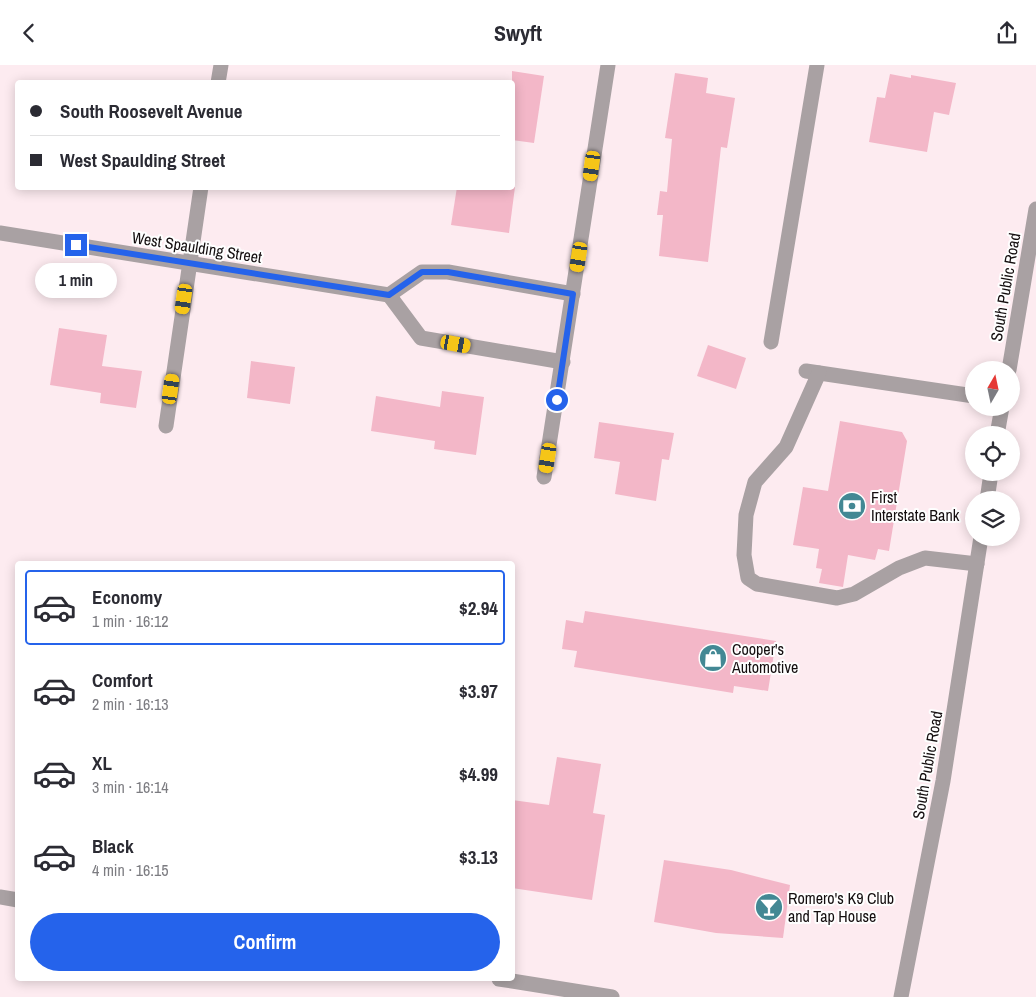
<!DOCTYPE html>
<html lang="en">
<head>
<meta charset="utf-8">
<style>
	body { margin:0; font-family:"Archivo Narrow",sans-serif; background:#f2f2f3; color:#2b2b33; height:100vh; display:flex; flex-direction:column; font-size:19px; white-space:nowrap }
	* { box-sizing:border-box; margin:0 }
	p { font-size:16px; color:#7c7c81 }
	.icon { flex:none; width:28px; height:28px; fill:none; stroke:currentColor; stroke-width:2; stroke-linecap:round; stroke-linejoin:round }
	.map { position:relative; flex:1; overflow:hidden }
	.side { position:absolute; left:15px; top:496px; width:500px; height:420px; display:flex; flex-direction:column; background:#fff; border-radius:5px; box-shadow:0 2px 12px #0003 }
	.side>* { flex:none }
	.hud { position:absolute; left:15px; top:15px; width:500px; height:110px; border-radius:5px; box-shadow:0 2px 12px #0003; display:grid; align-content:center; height:110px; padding:0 15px; background:#fff }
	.needle { width:32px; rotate:9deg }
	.tools { position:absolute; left:965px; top:296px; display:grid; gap:10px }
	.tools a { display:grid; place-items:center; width:55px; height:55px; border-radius:50%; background:#fff; box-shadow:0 2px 12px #0003; font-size:25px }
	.end { position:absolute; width:22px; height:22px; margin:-11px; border:6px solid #2563eb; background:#fff; box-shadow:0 0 0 2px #fff }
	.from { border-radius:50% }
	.bubble { position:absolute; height:35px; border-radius:18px; background:#fff; box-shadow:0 2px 12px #0003; font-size:16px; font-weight:700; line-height:35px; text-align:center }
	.car { position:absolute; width:15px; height:30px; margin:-15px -8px; border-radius:6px; box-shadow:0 0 4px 1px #0007; background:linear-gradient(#f5c518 24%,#345 0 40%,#f5c518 0 76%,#345 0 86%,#f5c518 0) }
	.hud b { display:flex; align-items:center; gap:18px; height:48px; font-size:19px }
	.hud b+b { border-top:1px solid #e1e1e2 }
	.hud i { width:12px; height:12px; background:#2b2b33 }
	ul { padding:9px 0 0; list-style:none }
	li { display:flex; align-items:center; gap:15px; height:75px; margin:0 10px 8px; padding:0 5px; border:2px solid transparent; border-radius:5px }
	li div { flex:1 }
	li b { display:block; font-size:19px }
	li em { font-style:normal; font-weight:700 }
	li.current { border-color:#2563eb }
	li>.icon { width:45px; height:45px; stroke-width:1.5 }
	.cta { display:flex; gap:10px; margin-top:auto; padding:10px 15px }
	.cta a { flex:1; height:58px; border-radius:30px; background:#2563eb; color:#fff; font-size:20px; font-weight:700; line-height:58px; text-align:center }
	header { display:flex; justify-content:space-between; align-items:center; height:65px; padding:0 15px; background:#fff; font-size:22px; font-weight:700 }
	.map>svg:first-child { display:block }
	.building { fill:#f3b7c8 }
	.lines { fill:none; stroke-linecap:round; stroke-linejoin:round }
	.minor { stroke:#a9a1a3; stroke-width:15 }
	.route { stroke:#2563eb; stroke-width:6 }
	.labels { text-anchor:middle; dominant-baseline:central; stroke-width:4; stroke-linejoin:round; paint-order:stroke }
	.street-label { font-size:16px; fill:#140e0f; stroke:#fefefe }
	.poi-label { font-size:16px; fill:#140e0f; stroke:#fefefe; text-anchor:start }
</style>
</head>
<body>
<header><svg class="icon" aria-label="back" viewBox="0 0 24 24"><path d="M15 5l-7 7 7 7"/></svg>Swyft<svg class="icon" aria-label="share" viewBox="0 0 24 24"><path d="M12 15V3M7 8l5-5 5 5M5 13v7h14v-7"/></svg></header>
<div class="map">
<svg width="1036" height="932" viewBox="0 0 1036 932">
	<rect width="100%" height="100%" fill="#fdebf0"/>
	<!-- building -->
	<g class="building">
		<path d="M512,6L544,11L534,78L512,75Z"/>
		<path d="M675,8L708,13L706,28L735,33L727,83L721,82L708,197L659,191L663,150H657L660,126L667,127L672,74L665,73Z"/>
		<path d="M890,9L911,13V10L956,18L949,50L934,47L927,87L869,77L877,32L885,33Z"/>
		<path d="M457,122H515L509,168L451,160Z"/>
		<path d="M59,263L107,270L102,301L142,306L136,343L100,338L101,328L50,320Z"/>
		<path d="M708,280L746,293L736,324L697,311Z"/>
		<path d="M251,296L295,302L290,339L247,333Z"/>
		<path d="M442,326L484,332L476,390L434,384L435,376L371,366L376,331L440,342Z"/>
		<path d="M840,356L902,367L907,376L889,486L878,484L875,495L848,490L843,522L819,518L822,504L816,503L819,484L793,480L803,422L828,426Z"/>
		<path d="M599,357L674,368L669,395L662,394L656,436L615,429L620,397L594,393Z"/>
		<path d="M585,546L776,576L768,626L734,621L733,628L574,602L577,586L562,584L566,555L583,558Z"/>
		<path d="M557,692L601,699L593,748L605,750L592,835L512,823V735L549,740Z"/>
		<path d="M664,795L731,805L790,820L783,873L716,868L654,857Z"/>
	</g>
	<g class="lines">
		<!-- minor -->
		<g class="minor">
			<path d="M218,18L221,0"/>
			<path d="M0,168L389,230L422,207H448L573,229"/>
			<path d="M389,230L421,273L563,297"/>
			<path d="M771,277L817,0"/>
			<path d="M1009,305L1036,144"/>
			<path d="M806,306L974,331"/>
			<path d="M819,308L786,382L755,417L746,450L744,490L748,513L757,519L837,533L854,529L899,503L925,493L977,499"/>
			<path d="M166,361L201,122"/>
			<path d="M997,370L1002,342"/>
			<path d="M544,412L608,0"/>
			<path d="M987,435L991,408"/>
			<path d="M0,832L18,835"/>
			<path d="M499,914L612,932"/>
			<path d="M901,932L943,716L981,472"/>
		</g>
	</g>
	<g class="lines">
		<!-- route -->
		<path class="route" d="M76,180L389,230L422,207H448L573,229L557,335"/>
	</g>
	<!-- icons -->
	<defs>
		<symbol id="bank-disc" viewBox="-11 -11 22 22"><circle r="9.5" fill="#438894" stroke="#fefefe"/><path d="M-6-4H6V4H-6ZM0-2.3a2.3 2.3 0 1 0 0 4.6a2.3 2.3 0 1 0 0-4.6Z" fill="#fff"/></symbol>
		<symbol id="shop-disc" viewBox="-11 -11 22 22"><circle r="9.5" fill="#438894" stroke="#fefefe"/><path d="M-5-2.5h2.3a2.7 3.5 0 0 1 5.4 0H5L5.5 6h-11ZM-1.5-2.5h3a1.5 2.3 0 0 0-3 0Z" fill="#fff"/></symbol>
		<symbol id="bar-disc" viewBox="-11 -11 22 22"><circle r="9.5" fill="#438894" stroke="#fefefe"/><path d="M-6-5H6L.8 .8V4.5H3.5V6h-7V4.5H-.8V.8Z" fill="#fff"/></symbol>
	</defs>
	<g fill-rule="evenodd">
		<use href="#bank-disc" x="836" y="425" width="32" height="32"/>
		<use href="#shop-disc" x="697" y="577" width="32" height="32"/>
		<use href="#bar-disc" x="753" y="826" width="32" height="32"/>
	</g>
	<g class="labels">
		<!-- street labels -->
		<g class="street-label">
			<text transform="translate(197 182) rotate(9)">West Spaulding Street</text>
			<text transform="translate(1005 222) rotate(-80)">South Public Road</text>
			<text transform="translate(927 700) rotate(-80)">South Public Road</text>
		</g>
		<!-- poi labels -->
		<g class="poi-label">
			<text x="871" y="432">First<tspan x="871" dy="18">Interstate Bank</tspan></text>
			<text x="732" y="584">Cooper's<tspan x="732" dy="18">Automotive</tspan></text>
			<text x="788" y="833">Romero's K9 Club<tspan x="788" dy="18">and Tap House</tspan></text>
		</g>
	</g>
</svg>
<div class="tools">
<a><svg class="needle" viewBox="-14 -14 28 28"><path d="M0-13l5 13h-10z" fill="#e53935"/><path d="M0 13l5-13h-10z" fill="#7c7c81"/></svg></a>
<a><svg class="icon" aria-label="locate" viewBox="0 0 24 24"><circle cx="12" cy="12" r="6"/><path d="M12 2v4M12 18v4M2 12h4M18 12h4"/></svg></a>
<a><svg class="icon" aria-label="layers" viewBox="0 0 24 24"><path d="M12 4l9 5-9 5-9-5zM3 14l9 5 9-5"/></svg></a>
</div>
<i class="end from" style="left:557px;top:335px"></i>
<i class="end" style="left:76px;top:180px"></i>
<div class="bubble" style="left:35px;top:198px;width:82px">1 min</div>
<i class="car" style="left:592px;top:101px;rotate:188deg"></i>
<i class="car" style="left:579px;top:192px;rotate:189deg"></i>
<i class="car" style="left:184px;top:234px;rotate:188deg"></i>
<i class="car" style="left:456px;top:279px;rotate:100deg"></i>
<i class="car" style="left:171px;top:324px;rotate:8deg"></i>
<i class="car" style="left:548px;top:393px;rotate:189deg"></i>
<div class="hud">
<b><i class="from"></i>South Roosevelt Avenue</b>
<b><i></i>West Spaulding Street</b>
</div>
<section class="side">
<ul>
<li class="current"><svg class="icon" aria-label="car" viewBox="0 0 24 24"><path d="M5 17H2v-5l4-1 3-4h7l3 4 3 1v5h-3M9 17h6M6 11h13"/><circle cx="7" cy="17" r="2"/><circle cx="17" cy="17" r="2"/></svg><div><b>Economy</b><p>1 min · 16:12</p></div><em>$2.94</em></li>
<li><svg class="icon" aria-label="car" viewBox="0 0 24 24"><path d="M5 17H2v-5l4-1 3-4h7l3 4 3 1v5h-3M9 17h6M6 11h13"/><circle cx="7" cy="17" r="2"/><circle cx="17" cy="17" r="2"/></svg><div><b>Comfort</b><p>2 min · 16:13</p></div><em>$3.97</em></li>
<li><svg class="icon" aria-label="car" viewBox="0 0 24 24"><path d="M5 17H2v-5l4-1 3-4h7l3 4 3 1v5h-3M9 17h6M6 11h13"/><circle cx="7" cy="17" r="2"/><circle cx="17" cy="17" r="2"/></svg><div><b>XL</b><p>3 min · 16:14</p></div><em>$4.99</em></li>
<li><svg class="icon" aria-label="car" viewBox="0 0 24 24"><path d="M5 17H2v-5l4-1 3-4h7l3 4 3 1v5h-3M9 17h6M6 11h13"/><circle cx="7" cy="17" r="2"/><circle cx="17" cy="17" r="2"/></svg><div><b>Black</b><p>4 min · 16:15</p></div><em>$3.13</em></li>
</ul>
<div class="cta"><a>Confirm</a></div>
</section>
</div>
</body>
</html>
